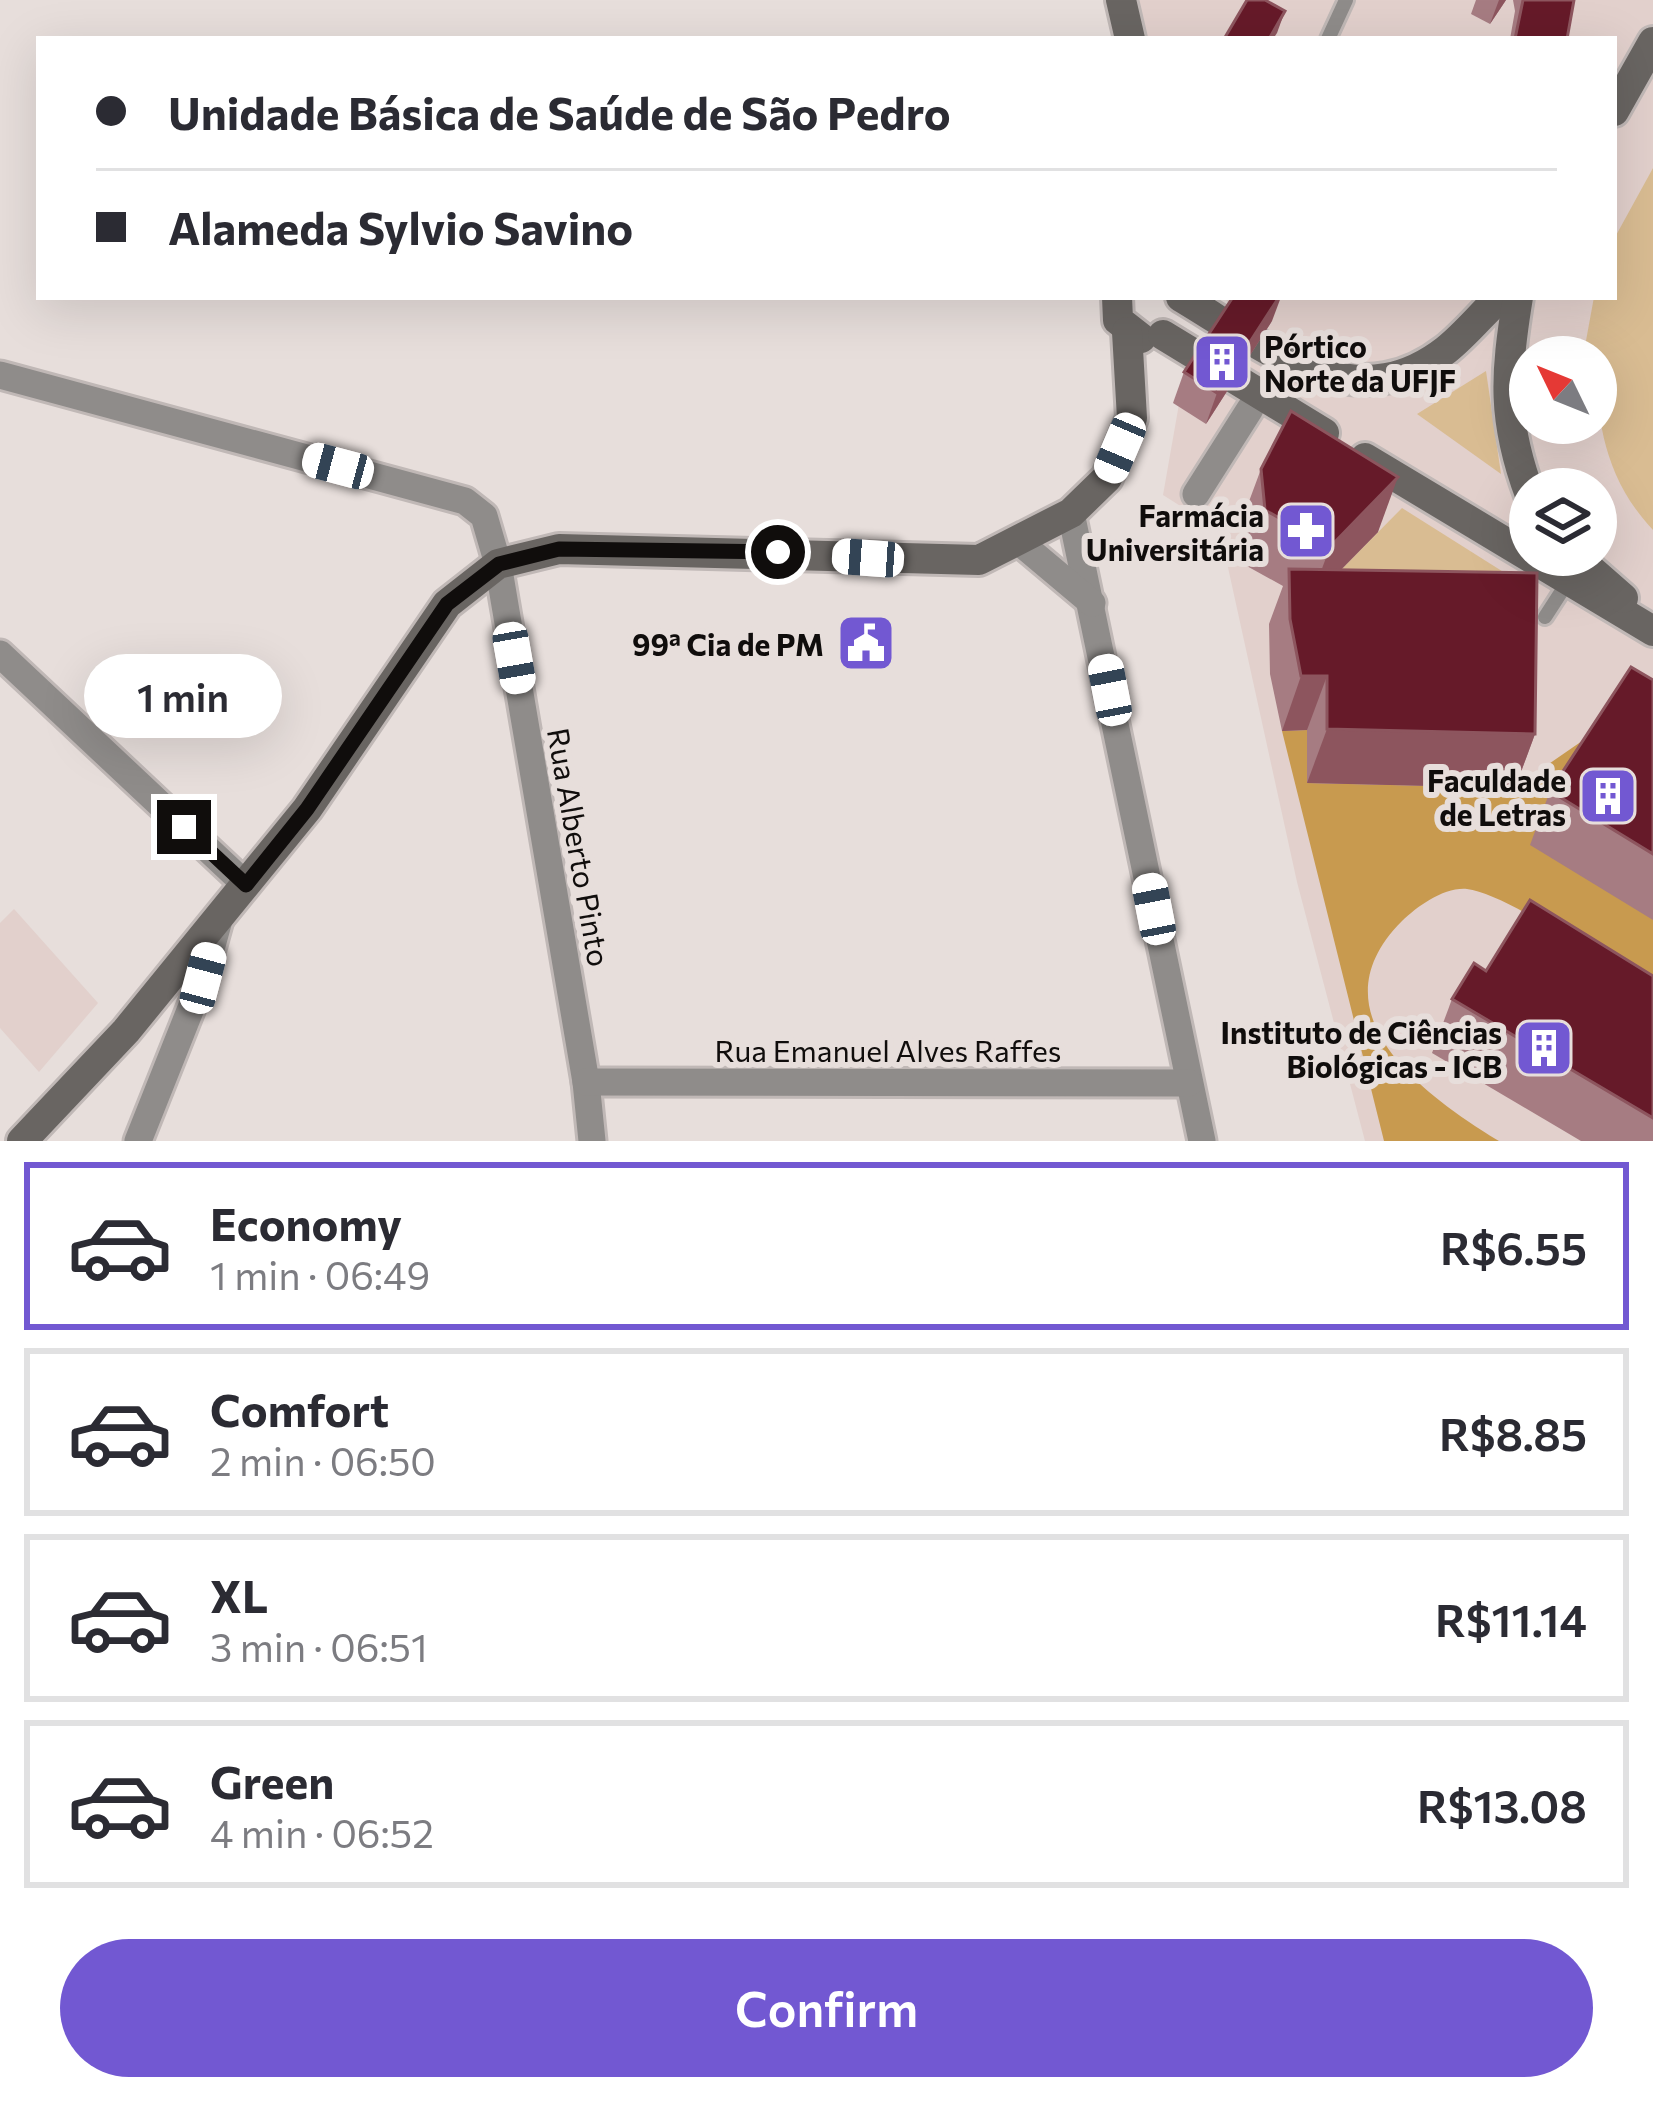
<!DOCTYPE html>
<html lang="en">
<head>
<meta charset="utf-8">
<style>
	body { margin:0; font-family:Commissioner,sans-serif; background:#f2f2f3; color:#2b2b33; height:100vh; display:flex; flex-direction:column; font-size:45px; white-space:nowrap }
	* { box-sizing:border-box; margin:0 }
	p { font-size:39px; color:#7c7c81 }
	.icon { flex:none; width:66px; height:66px; fill:none; stroke:currentColor; stroke-width:2; stroke-linecap:round; stroke-linejoin:round }
	.map { position:relative; height:1141px; overflow:hidden }
	.side { display:flex; flex-direction:column; background:#fff; flex:1 }
	.side>* { flex:none }
	.top-card { position:absolute; left:36px; top:36px; width:1581px; height:264px; border-radius:0px; box-shadow:0 12px 48px #0002; display:grid; align-content:center; height:264px; padding:0 60px; background:#fff }
	.needle { width:78px; rotate:313deg }
	.buttons { position:absolute; left:1509px; top:336px; display:grid; gap:24px }
	.buttons a { display:grid; place-items:center; width:108px; height:108px; border-radius:50%; background:#fff; box-shadow:0 12px 48px #0002; font-size:60px }
	.end { position:absolute; width:54px; height:54px; margin:-27px; border:15px solid #100d0c; background:#fff; box-shadow:0 0 0 6px #fff }
	.from { border-radius:50% }
	.bubble { position:absolute; height:84px; border-radius:42px; background:#fff; box-shadow:0 12px 48px #0002; font-size:39px; font-weight:600; line-height:84px; text-align:center }
	.car { position:absolute; width:36px; height:72px; margin:-36px -18px; border-radius:15px; box-shadow:0 0 9px 3px #0007; background:linear-gradient(#fff 24%,#345 0 40%,#fff 0 76%,#345 0 86%,#fff 0) }
	.top-card b { display:flex; align-items:center; gap:42px; height:114px; font-size:45px }
	.top-card b+b { border-top:3px solid #e1e1e2 }
	.top-card i { width:30px; height:30px; background:#2b2b33 }
	ul { padding:21px 0 0; list-style:none }
	li { display:flex; align-items:center; gap:36px; height:168px; margin:0 24px 18px; padding:0 36px; border:6px solid #e1e1e2; border-radius:0px }
	li div { flex:1 }
	li b { display:block; font-size:45px }
	li em { font-style:normal; font-weight:600 }
	li.selected { border-color:#7258d2 }
	li>.icon { width:108px; height:108px; stroke-width:1.5 }
	.primary-button { display:flex; gap:24px; margin-top:auto; padding:24px 60px }
	.primary-button a { flex:1; height:138px; border-radius:72px; background:#7258d2; color:#fff; font-size:48px; font-weight:600; line-height:138px; text-align:center }
	.map>svg:first-child { display:block }
	.built { fill:#e2d0cc; fill-rule:evenodd }
	.green { fill:#d9bc92 }
	.forest { fill:#c89a4f }
	.lines { fill:none; stroke-linecap:round; stroke-linejoin:round }
	.lane-casing { stroke:#c0b8b6; stroke-width:20 }
	.street-casing { stroke:#c0b8b6; stroke-width:33 }
	.secondary-casing { stroke:#c0b8b6; stroke-width:36 }
	.lane { stroke:#8f8c8a; stroke-width:14 }
	.street { stroke:#8f8c8a; stroke-width:27 }
	.secondary { stroke:#696562; stroke-width:30 }
	.wall { fill:#a67c82 }
	.shaded-wall { fill:#8d555e }
	.building { fill:#661a29; stroke:#8d555e; stroke-width:3 }
	.route { stroke:#100d0c; stroke-width:15 }
	.labels { text-anchor:middle; dominant-baseline:central; stroke-width:12; stroke-linejoin:round; paint-order:stroke }
	.poi-label { font-size:30px; font-weight:bold; fill:#100d0c; stroke:#e7dedb; text-anchor:end }
	.street-label { font-size:30px; fill:#100d0c; stroke:#e7dedb }
</style>
</head>
<body>
<div class="map">
<svg width="1653" height="1141" viewBox="0 0 1653 1141">
	<rect width="100%" height="100%" fill="#e7dedb"/>
	<!-- built -->
	<g class="built">
		<path d="M1136,0H1653V1141H1365L1297,882L1220,531L1163,495L1179,404L1232,308L1224,297H1614V39H1144ZM1530,357H1596V423H1530ZM1530,489H1596V555H1530Z"/>
		<path d="M14,909L98,1003L39,1072L0,1028V923Z"/>
	</g>
	<!-- green -->
	<g class="green">
		<path d="M1653,168V530C1606,480 1596,422 1596,357H1583L1594,297H1614V239Z"/>
		<path d="M1486,371L1501,474L1417,414Z"/>
		<path d="M1402,508L1535,592L1310,601Z"/>
	</g>
	<!-- forest -->
	<path class="forest" d="M1611,721L1653,920V993C1613,968 1509,894 1467,889C1444,887 1418,906 1402,921C1310,1013 1425,1096 1499,1141H1384L1282,731L1307,730L1308,783L1514,788Z"/>
	<g class="lines">
		<defs>
			<g id="lane">
				<path d="M1328,39L1346,0"/>
				<path d="M1545,617L1567,583"/>
			</g>
			<g id="street">
				<path d="M0,375L465,501L484,516L498,564L586,1082L592,1141"/>
				<path d="M1196,494L1250,409"/>
				<path d="M1071,513L1202,1141"/>
				<path d="M1017,540L1092,603"/>
				<path d="M0,654L246,885"/>
				<path d="M586,1082L1189,1083"/>
				<path d="M138,1141L203,978L219,920"/>
			</g>
			<g id="secondary">
				<path d="M1121,0L1130,39"/>
				<path d="M1614,111L1653,42"/>
				<path d="M1117,297L1118,320L1141,338"/>
				<path d="M1181,297C1264,346 1352,423 1446,350C1465,335 1482,314 1500,297"/>
				<path d="M1518,297C1505,375 1502,420 1530,495"/>
				<path d="M1163,335L1324,433"/>
				<path d="M1365,458L1653,631"/>
				<path d="M1574,555L1623,598"/>
				<path d="M22,1141L126,1031L307,809L447,604L498,564L559,549L979,560L1071,513L1107,478L1132,418L1127,332"/>
			</g>
		</defs>
		<!-- lane casing -->
		<use href="#lane" class="lane-casing"/>
		<!-- street casing -->
		<use href="#street" class="street-casing"/>
		<!-- secondary casing -->
		<use href="#secondary" class="secondary-casing"/>
		<!-- lane -->
		<use href="#lane" class="lane"/>
		<!-- street -->
		<use href="#street" class="street"/>
		<!-- secondary -->
		<use href="#secondary" class="secondary"/>
	</g>
	<!-- wall -->
	<g class="wall">
		<path d="M1476,0H1506L1490,24L1471,14Z"/>
		<path d="M1513,0H1574L1567,39H1510L1515,11Z"/>
		<path d="M1272,321L1206,424L1173,403L1184,372Z"/>
		<path d="M1261,469L1378,532L1341,570L1535,734L1515,788L1307,783V730L1282,731L1270,674L1269,624L1283,586L1245,565L1241,523Z"/>
		<path d="M1653,680V920L1530,845L1550,791Z"/>
		<path d="M1486,971L1653,976V1141H1581L1432,1053L1452,999Z"/>
	</g>
	<!-- shaded-wall -->
	<g class="shaded-wall">
		<path d="M1499,0H1506L1490,24Z"/>
		<path d="M1285,11L1277,33L1273,39H1269Z"/>
		<path d="M1279,297H1281L1272,321L1206,424L1217,393Z"/>
		<path d="M1398,477L1378,532L1310,601L1330,547Z"/>
		<path d="M1301,676H1327L1307,730L1282,731Z"/>
		<path d="M1327,729L1535,734L1515,788L1307,783Z"/>
	</g>
	<!-- building -->
	<g class="building">
		<path d="M1247,0H1265L1285,11L1269,39H1224Z"/>
		<path d="M1523,0H1574L1567,39H1515Z"/>
		<path d="M1233,297H1279L1217,393L1184,372Z"/>
		<path d="M1291,411L1398,477L1330,547L1265,510L1261,469Z"/>
		<path d="M1289,569L1537,573L1535,734L1327,729V676H1301L1290,619Z"/>
		<path d="M1631,667L1653,680V854L1550,791Z"/>
		<path d="M1530,900L1653,976V1118L1452,999L1474,963L1486,971Z"/>
	</g>
	<g class="lines">
		<!-- route -->
		<path class="route" d="M184,827L246,885L307,809L447,604L499,564L559,549L778,552"/>
	</g>
	<!-- icons -->
	<defs>
		<symbol id="building-square" viewBox="-11 -11 22 22"><rect x="-9" y="-9" width="18" height="18" rx="4" fill="#7258d2" stroke="#e7dedb"/><path d="M-4-6H4V6H1V3H-1V6H-4ZM-2.5-4.3h1.7v1.8h-1.7ZM.8-4.3h1.7v1.8H.8ZM-2.5-1h1.7V.8h-1.7ZM.8-1h1.7V.8H.8Z" fill="#fff"/></symbol>
		<symbol id="pharmacy-square" viewBox="-11 -11 22 22"><rect x="-9" y="-9" width="18" height="18" rx="4" fill="#7258d2" stroke="#e7dedb"/><path d="M-2-6h4v4h4v4h-4v4h-4v-4h-4v-4h4Z" fill="#fff"/></symbol>
		<symbol id="civic-square" viewBox="-11 -11 22 22"><rect x="-9" y="-9" width="18" height="18" rx="4" fill="#7258d2" stroke="#e7dedb"/><path d="M-.6-6.5H3V-4.5H.6V-3L4-1V1h2V6H-6V1h2V-1L-.6-3ZM-1.2 2.5V6h2.4V2.5Z" fill="#fff"/></symbol>
	</defs>
	<g fill-rule="evenodd">
		<use href="#building-square" x="1189" y="329" width="66" height="66"/>
		<use href="#pharmacy-square" x="1273" y="498" width="66" height="66"/>
		<use href="#civic-square" x="833" y="610" width="66" height="66"/>
		<use href="#building-square" x="1575" y="763" width="66" height="66"/>
		<use href="#building-square" x="1511" y="1015" width="66" height="66"/>
	</g>
	<g class="labels">
		<!-- poi labels -->
		<g class="poi-label">
			<text x="1264" y="345" text-anchor="start">Pórtico<tspan x="1264" dy="34">Norte da UFJF</tspan></text>
			<text x="1264" y="514">Farmácia<tspan x="1264" dy="34">Universitária</tspan></text>
			<text x="824" y="643">99ª Cia de PM</text>
			<text x="1566" y="779">Faculdade<tspan x="1566" dy="34">de Letras</tspan></text>
			<text x="1502" y="1031">Instituto de Ciências<tspan x="1502" dy="34">Biológicas - ICB</tspan></text>
		</g>
		<!-- street labels -->
		<g class="street-label">
			<text transform="translate(580 847) rotate(80)">Rua Alberto Pinto</text>
			<text x="888" y="1049">Rua Emanuel Alves Raffes</text>
		</g>
	</g>
</svg>
<div class="buttons">
<a><svg class="needle" viewBox="-14 -14 28 28"><path d="M0-13l5 13h-10z" fill="#e53935"/><path d="M0 13l5-13h-10z" fill="#7c7c81"/></svg></a>
<a><svg class="icon" aria-label="layers" viewBox="0 0 24 24"><path d="M12 4l9 5-9 5-9-5zM3 14l9 5 9-5"/></svg></a>
</div>
<i class="end from" style="left:778px;top:552px"></i>
<i class="end" style="left:184px;top:827px"></i>
<div class="bubble" style="left:84px;top:654px;width:198px">1 min</div>
<i class="car" style="left:1120px;top:448px;rotate:203deg"></i>
<i class="car" style="left:338px;top:466px;rotate:285deg"></i>
<i class="car" style="left:868px;top:558px;rotate:274deg"></i>
<i class="car" style="left:514px;top:658px;rotate:170deg"></i>
<i class="car" style="left:1110px;top:690px;rotate:349deg"></i>
<i class="car" style="left:1154px;top:909px;rotate:349deg"></i>
<i class="car" style="left:203px;top:978px;rotate:15deg"></i>
<div class="top-card">
<b><i class="from"></i>Unidade Básica de Saúde de São Pedro</b>
<b><i></i>Alameda Sylvio Savino</b>
</div>
</div>
<section class="side">
<ul>
<li class="selected"><svg class="icon" aria-label="car" viewBox="0 0 24 24"><path d="M5 17H2v-5l4-1 3-4h7l3 4 3 1v5h-3M9 17h6M6 11h13"/><circle cx="7" cy="17" r="2"/><circle cx="17" cy="17" r="2"/></svg><div><b>Economy</b><p>1 min · 06:49</p></div><em>R$6.55</em></li>
<li><svg class="icon" aria-label="car" viewBox="0 0 24 24"><path d="M5 17H2v-5l4-1 3-4h7l3 4 3 1v5h-3M9 17h6M6 11h13"/><circle cx="7" cy="17" r="2"/><circle cx="17" cy="17" r="2"/></svg><div><b>Comfort</b><p>2 min · 06:50</p></div><em>R$8.85</em></li>
<li><svg class="icon" aria-label="car" viewBox="0 0 24 24"><path d="M5 17H2v-5l4-1 3-4h7l3 4 3 1v5h-3M9 17h6M6 11h13"/><circle cx="7" cy="17" r="2"/><circle cx="17" cy="17" r="2"/></svg><div><b>XL</b><p>3 min · 06:51</p></div><em>R$11.14</em></li>
<li><svg class="icon" aria-label="car" viewBox="0 0 24 24"><path d="M5 17H2v-5l4-1 3-4h7l3 4 3 1v5h-3M9 17h6M6 11h13"/><circle cx="7" cy="17" r="2"/><circle cx="17" cy="17" r="2"/></svg><div><b>Green</b><p>4 min · 06:52</p></div><em>R$13.08</em></li>
</ul>
<div class="primary-button"><a>Confirm</a></div>
</section>
</body>
</html>
